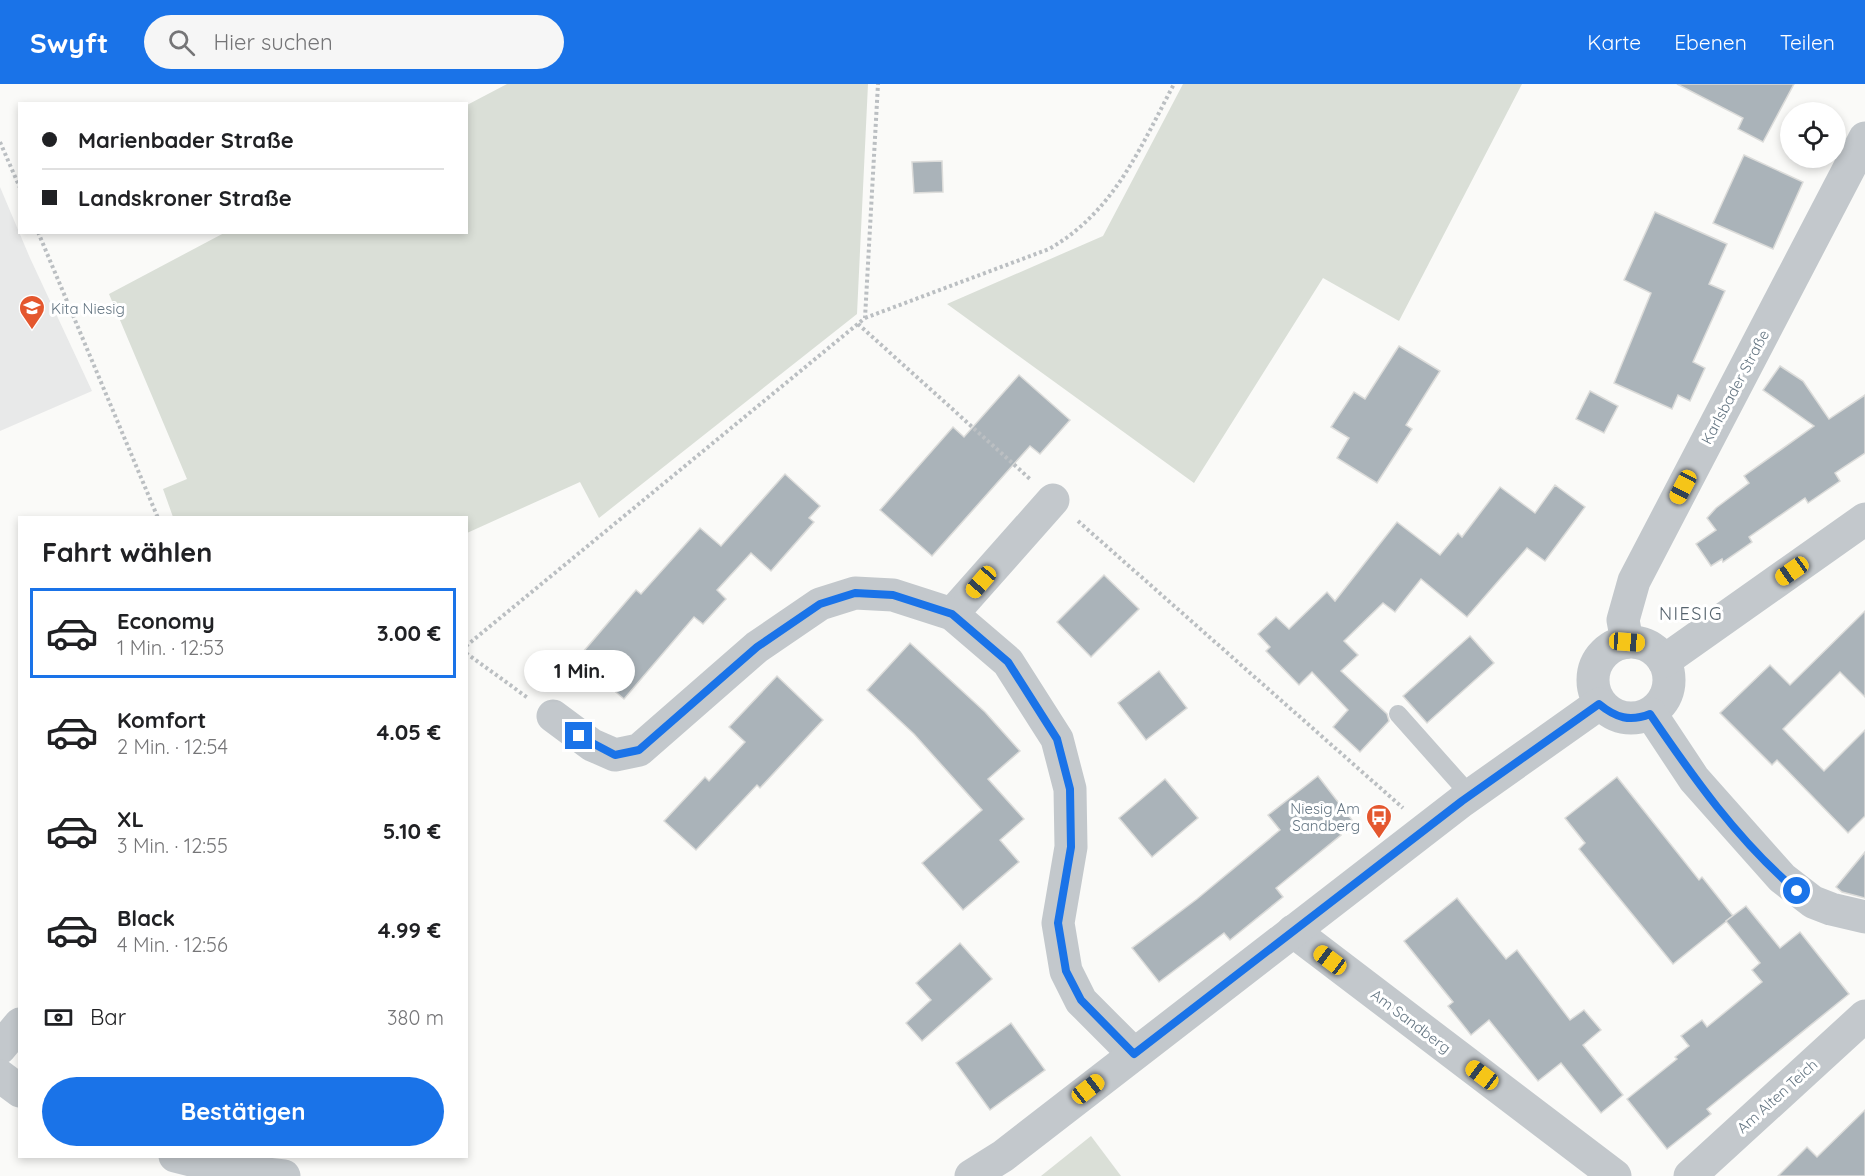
<!DOCTYPE html>
<html lang="de">
<head>
<meta charset="utf-8">
<style>
	body { margin:0; font-family:Quicksand,sans-serif; background:#f6f6f6; color:#202124; height:100vh; display:flex; flex-direction:column; font-size:22px; white-space:nowrap }
	* { box-sizing:border-box; margin:0 }
	p { font-size:20px; color:#757577 }
	.icon { flex:none; width:33px; height:33px; fill:none; stroke:currentColor; stroke-width:2; stroke-linecap:round; stroke-linejoin:round }
	.map { position:relative; flex:1; overflow:hidden }
	.side { position:absolute; left:18px; top:432px; width:450px; height:642px; display:flex; flex-direction:column; background:#fff; border-radius:0px; box-shadow:0 3px 9px #0003 }
	.side>* { flex:none }
	.top-card { position:absolute; left:18px; top:18px; width:450px; height:132px; border-radius:0px; box-shadow:0 3px 9px #0003; display:grid; align-content:center; height:132px; padding:0 24px; background:#fff }
	.controls { position:absolute; left:1780px; top:18px; display:grid; gap:12px }
	.controls a { display:grid; place-items:center; width:66px; height:66px; border-radius:50%; background:#fff; box-shadow:0 3px 9px #0003; font-size:30px }
	.end { position:absolute; width:27px; height:27px; margin:-14px; border:8px solid #1a73e8; background:#fff; box-shadow:0 0 0 3px #fff }
	.from { border-radius:50% }
	.bubble { position:absolute; height:42px; border-radius:21px; background:#fff; box-shadow:0 3px 9px #0003; font-size:20px; font-weight:800; line-height:42px; text-align:center }
	.car { position:absolute; width:18px; height:36px; margin:-18px -9px; border-radius:8px; box-shadow:0 0 4px 2px #0007; background:linear-gradient(#f5c518 24%,#345 0 40%,#f5c518 0 76%,#345 0 86%,#f5c518 0) }
	.top-card b { display:flex; align-items:center; gap:21px; height:57px; font-size:22px }
	.top-card b+b { border-top:2px solid #e0e0e0 }
	.top-card i { width:15px; height:15px; background:#202124 }
	ul { padding:0; list-style:none }
	li { display:flex; align-items:center; gap:18px; height:90px; margin:0 12px 9px; padding:0 12px; border:3px solid transparent; border-radius:0px }
	li div { flex:1 }
	li b { display:block; font-size:22px }
	li em { font-style:normal; font-weight:800 }
	li.on { border-color:#1a73e8 }
	li>.icon { width:54px; height:54px; stroke-width:1.5 }
	h2 { padding:0 24px; font-size:27px; line-height:72px }
	.pay { display:flex; align-items:center; gap:15px; height:66px; padding:0 24px; font-size:22px }
	.pay p { margin-inline-start:auto }
	.primary-button { display:flex; gap:12px; margin-top:auto; padding:12px 24px }
	.primary-button a { flex:1; height:69px; border-radius:36px; background:#1a73e8; color:#fff; font-size:24px; font-weight:800; line-height:69px; text-align:center }
	header { display:flex; align-items:center; gap:36px; box-sizing:border-box; height:84px; padding:0 30px; background:#1a73e8; color:#fff }
	header strong { font-size:28px }
	nav { display:flex; gap:33px; margin-inline-start:auto; font-size:21px }
	.search { width:420px; height:54px; background:#f6f6f6; display:flex; align-items:center; gap:15px; box-sizing:border-box; padding:0 21px; border-radius:33px; color:#757577; font-size:22px }
	.map>svg:first-child { display:block }
	.built { fill:#e8e9e9 }
	.green { fill:#dadfd7 }
	.building { fill:#aab3b9; stroke:#dcdcda; stroke-width:1.5 }
	.lines { fill:none; stroke-linecap:round; stroke-linejoin:round }
	.path { stroke:#bbbfc2; stroke-width:4; stroke-dasharray:3 3; stroke-linecap:butt }
	.lane { stroke:#c3c8cc; stroke-width:18 }
	.street { stroke:#c3c8cc; stroke-width:33 }
	.route { stroke:#1a73e8; stroke-width:8 }
	.labels { text-anchor:middle; dominant-baseline:central; stroke-width:6; stroke-linejoin:round; paint-order:stroke }
	.poi-label { font-size:15px; fill:#657683; stroke:#fff; text-anchor:start }
	.street-label { font-size:15px; fill:#657683; stroke:#fff }
	.quarter-label { font-size:18px; letter-spacing:1.5px; fill:#57646e; stroke:#fff }
</style>
</head>
<body>
<header>
<strong>Swyft</strong>
<div class="search"><svg class="icon" aria-label="search" viewBox="0 0 24 24"><circle cx="10" cy="10" r="6"/><path d="M15 15l6 6"/></svg>Hier suchen</div>
<nav><a>Karte</a><a>Ebenen</a><a>Teilen</a></nav>
</header>
<div class="map">
<svg width="1865" height="1092" viewBox="0 0 1865 1092">
	<rect width="100%" height="100%" fill="#fafaf8"/>
	<!-- built -->
	<path class="built" d="M0,103L30,174L92,307L0,347Z"/>
	<!-- green -->
	<g class="green">
		<path d="M507,0H868L857,230L599,434L580,398L467,449L466,434L173,433L163,405L187,395L109,210L224,149L466,148L467,21Z"/>
		<path d="M1183,0H1522L1399,237L1323,194L1194,399L947,220L1103,152Z"/>
		<path d="M1091,1052L1121,1092H1041Z"/>
	</g>
	<!-- building -->
	<g class="building">
		<path d="M1677,0H1794L1763,58L1738,45L1743,34Z"/>
		<path d="M1744,71L1803,98L1773,165L1713,139Z"/>
		<path d="M942,77L943,108L914,109L912,78Z"/>
		<path d="M1655,128L1727,160L1709,200L1725,207L1693,278L1705,284L1690,317L1678,311L1672,325L1614,299L1651,209L1624,196Z"/>
		<path d="M1399,262L1440,287L1406,341L1412,345L1377,399L1337,374L1349,354L1331,343L1354,308L1365,315Z"/>
		<path d="M1780,282L1803,297L1829,335L1865,311V369L1835,389L1840,397L1808,419L1805,414L1749,453L1752,458L1723,478L1722,475L1711,482L1696,460L1716,446L1707,434L1716,424L1749,399L1744,392L1814,342L1763,306Z"/>
		<path d="M1019,291L1070,336L1040,370L1030,362L932,472L880,426L953,343L964,353Z"/>
		<path d="M1590,307L1618,322L1604,349L1576,335Z"/>
		<path d="M785,390L820,422L809,434L814,438L771,487L751,469L717,506L726,515L703,540L694,533L624,615L577,575L636,506L641,510L700,444L721,462Z"/>
		<path d="M1555,401L1585,423L1545,477L1527,464L1467,533L1421,495L1395,528L1383,519L1344,557L1358,571L1341,587L1387,630L1389,637L1360,668L1333,643L1348,626L1312,588L1299,601L1266,567L1270,563L1258,550L1276,533L1289,545L1327,508L1335,517L1397,438L1440,471L1458,449L1462,453L1500,403L1535,429Z"/>
		<path d="M1104,491L1139,525L1091,573L1057,538Z"/>
		<path d="M1865,527V613L1840,588L1783,645L1824,687L1865,646V732L1848,749L1777,676L1772,681L1720,629L1770,581L1790,601Z"/>
		<path d="M1470,552L1494,579L1427,639L1403,612Z"/>
		<path d="M910,559L985,628L1020,667L988,695L1024,735L1000,756L1019,778L963,826L922,779L982,726L914,650L867,606Z"/>
		<path d="M1159,587L1187,624L1146,656L1118,619Z"/>
		<path d="M777,592L823,636L760,704L757,701L696,766L664,737L705,693L709,697L745,658L729,643Z"/>
		<path d="M1318,692L1352,736L1338,747L1341,751L1276,804L1283,813L1230,856L1224,849L1159,898L1132,864L1197,815L1280,746L1268,731Z"/>
		<path d="M1617,693L1699,796L1702,793L1733,832L1673,880L1579,765L1585,759L1565,734Z"/>
		<path d="M1165,695L1198,734L1152,773L1119,734Z"/>
		<path d="M1865,768V814L1842,808L1836,803Z"/>
		<path d="M1457,814L1506,875L1517,866L1570,936L1584,926L1601,946L1583,961L1623,1011L1601,1029L1561,979L1538,997L1489,936L1471,951L1448,922L1453,918L1404,857Z"/>
		<path d="M1746,822L1780,864L1800,848L1849,910L1707,1025L1711,1030L1667,1065L1627,1015L1677,975L1675,973L1689,962L1681,952L1702,936L1707,943L1762,898L1752,886L1760,879L1726,837Z"/>
		<path d="M960,859L992,895L922,957L906,939L931,916L916,899Z"/>
		<path d="M1011,939L1045,986L990,1026L956,979Z"/>
		<path d="M1865,1026V1092H1778L1807,1063L1817,1073Z"/>
	</g>
	<g class="lines">
		<!-- path -->
		<g class="path">
			<path d="M0,58L20,104"/>
			<path d="M38,148L158,434"/>
			<path d="M865,234L1049,165C1114,128 1140,64 1174,0"/>
			<path d="M858,240L1030,395"/>
			<path d="M1078,437L1403,724"/>
			<path d="M466,562L865,234L878,0"/>
			<path d="M466,569L528,614"/>
		</g>
		<!-- lane -->
		<path class="lane" d="M1398,630L1470,711"/>
		<!-- street -->
		<g class="street">
			<path d="M952,530L1053,416"/>
			<circle cx="1631" cy="596" r="38"/>
			<path d="M1627,558L1623,536L1634,497L1865,54"/>
			<path d="M1664,577L1865,435"/>
			<path d="M1651,630L1694,695L1782,794L1813,818L1831,825L1865,833"/>
			<path d="M553,632L592,661L615,671L639,666L757,563L820,520L855,509L893,511L952,530L1008,578L1057,655L1070,705L1071,763L1058,839L1066,887L1081,917L1134,970"/>
			<path d="M1293,847L1615,1092"/>
			<path d="M0,964L20,940"/>
			<path d="M0,992L20,1007"/>
			<path d="M175,1072L231,1086L284,1092"/>
			<path d="M971,1092L1003,1072L1462,717L1599,620"/>
			<path d="M1690,1092L1865,932"/>
		</g>
	</g>
	<g class="lines">
		<!-- route -->
		<path class="route" d="M579,652L615,671L639,666L757,563L820,520L855,509L893,511L952,530L1008,578L1057,655L1070,705L1071,763L1058,839L1066,887L1081,916L1134,970L1462,717L1599,620C1616,634 1630,638 1650,630C1693,693 1738,757 1797,807"/>
	</g>
	<!-- icons -->
	<defs>
		<symbol id="school-pin" viewBox="-11 -11 22 30"><path d="M0 17L-7.5 6A9.5 9.5 0 1 1 7.5 6Z" fill="#e4572e" stroke="#fff"/><path d="M0-5L7-2L0 1L-7-2ZM-4 1L0 2.5L4 1V4Q0 6-4 4Z" fill="#fff"/></symbol>
		<symbol id="bus-pin" viewBox="-11 -11 22 30"><path d="M0 17L-7.5 6A9.5 9.5 0 1 1 7.5 6Z" fill="#e4572e" stroke="#fff"/><path d="M-5-6H5V4H4V6H2V4H-2V6H-4V4H-5ZM-3.5-4V0h7V-4ZM-3.5 1.2v1.5H-2V1.2ZM2 1.2v1.5H3.5V1.2Z" fill="#fff"/></symbol>
	</defs>
	<g fill-rule="evenodd">
		<use href="#school-pin" x="17" y="209" width="30" height="40"/>
		<use href="#bus-pin" x="1364" y="718" width="30" height="40"/>
	</g>
	<g class="labels">
		<!-- poi labels -->
		<g class="poi-label">
			<text x="51" y="224">Kita Niesig</text>
			<text x="1360" y="724" text-anchor="end">Niesig Am<tspan x="1360" dy="17">Sandberg</tspan></text>
		</g>
		<!-- street labels -->
		<g class="street-label">
			<text transform="translate(1735 303) rotate(-62)">Karlsbader Straße</text>
			<text transform="translate(1411 937) rotate(37)">Am Sandberg</text>
			<text transform="translate(1777 1012) rotate(-42)">Am Alten Teich</text>
		</g>
		<!-- quarter labels -->
		<g class="quarter-label">
			<text x="1691" y="529">NIESIG</text>
		</g>
	</g>
</svg>
<div class="controls">
<a><svg class="icon" aria-label="locate" viewBox="0 0 24 24"><circle cx="12" cy="12" r="6"/><path d="M12 2v4M12 18v4M2 12h4M18 12h4"/></svg></a>
</div>
<i class="end from" style="left:1797px;top:807px"></i>
<i class="end" style="left:579px;top:652px"></i>
<div class="bubble" style="left:524px;top:566px;width:111px">1 Min.</div>
<i class="car" style="left:1683px;top:403px;rotate:208deg"></i>
<i class="car" style="left:1792px;top:487px;rotate:235deg"></i>
<i class="car" style="left:981px;top:498px;rotate:221deg"></i>
<i class="car" style="left:1627px;top:558px;rotate:94deg"></i>
<i class="car" style="left:1330px;top:876px;rotate:307deg"></i>
<i class="car" style="left:1482px;top:991px;rotate:307deg"></i>
<i class="car" style="left:1088px;top:1005px;rotate:52deg"></i>
<div class="top-card">
<b><i class="from"></i>Marienbader Straße</b>
<b><i></i>Landskroner Straße</b>
</div>
<section class="side">
<h2>Fahrt wählen</h2>
<ul>
<li class="on"><svg class="icon" aria-label="car" viewBox="0 0 24 24"><path d="M5 17H2v-5l4-1 3-4h7l3 4 3 1v5h-3M9 17h6M6 11h13"/><circle cx="7" cy="17" r="2"/><circle cx="17" cy="17" r="2"/></svg><div><b>Economy</b><p>1 Min. · 12:53</p></div><em>3.00 €</em></li>
<li><svg class="icon" aria-label="car" viewBox="0 0 24 24"><path d="M5 17H2v-5l4-1 3-4h7l3 4 3 1v5h-3M9 17h6M6 11h13"/><circle cx="7" cy="17" r="2"/><circle cx="17" cy="17" r="2"/></svg><div><b>Komfort</b><p>2 Min. · 12:54</p></div><em>4.05 €</em></li>
<li><svg class="icon" aria-label="car" viewBox="0 0 24 24"><path d="M5 17H2v-5l4-1 3-4h7l3 4 3 1v5h-3M9 17h6M6 11h13"/><circle cx="7" cy="17" r="2"/><circle cx="17" cy="17" r="2"/></svg><div><b>XL</b><p>3 Min. · 12:55</p></div><em>5.10 €</em></li>
<li><svg class="icon" aria-label="car" viewBox="0 0 24 24"><path d="M5 17H2v-5l4-1 3-4h7l3 4 3 1v5h-3M9 17h6M6 11h13"/><circle cx="7" cy="17" r="2"/><circle cx="17" cy="17" r="2"/></svg><div><b>Black</b><p>4 Min. · 12:56</p></div><em>4.99 €</em></li>
</ul>
<div class="pay"><svg class="icon" aria-label="cash" viewBox="0 0 24 24"><path d="M3 7h18v10H3z"/><circle cx="12" cy="12" r="2"/></svg>Bar<p>380 m</p></div>
<div class="primary-button"><a>Bestätigen</a></div>
</section>
</div>
</body>
</html>
